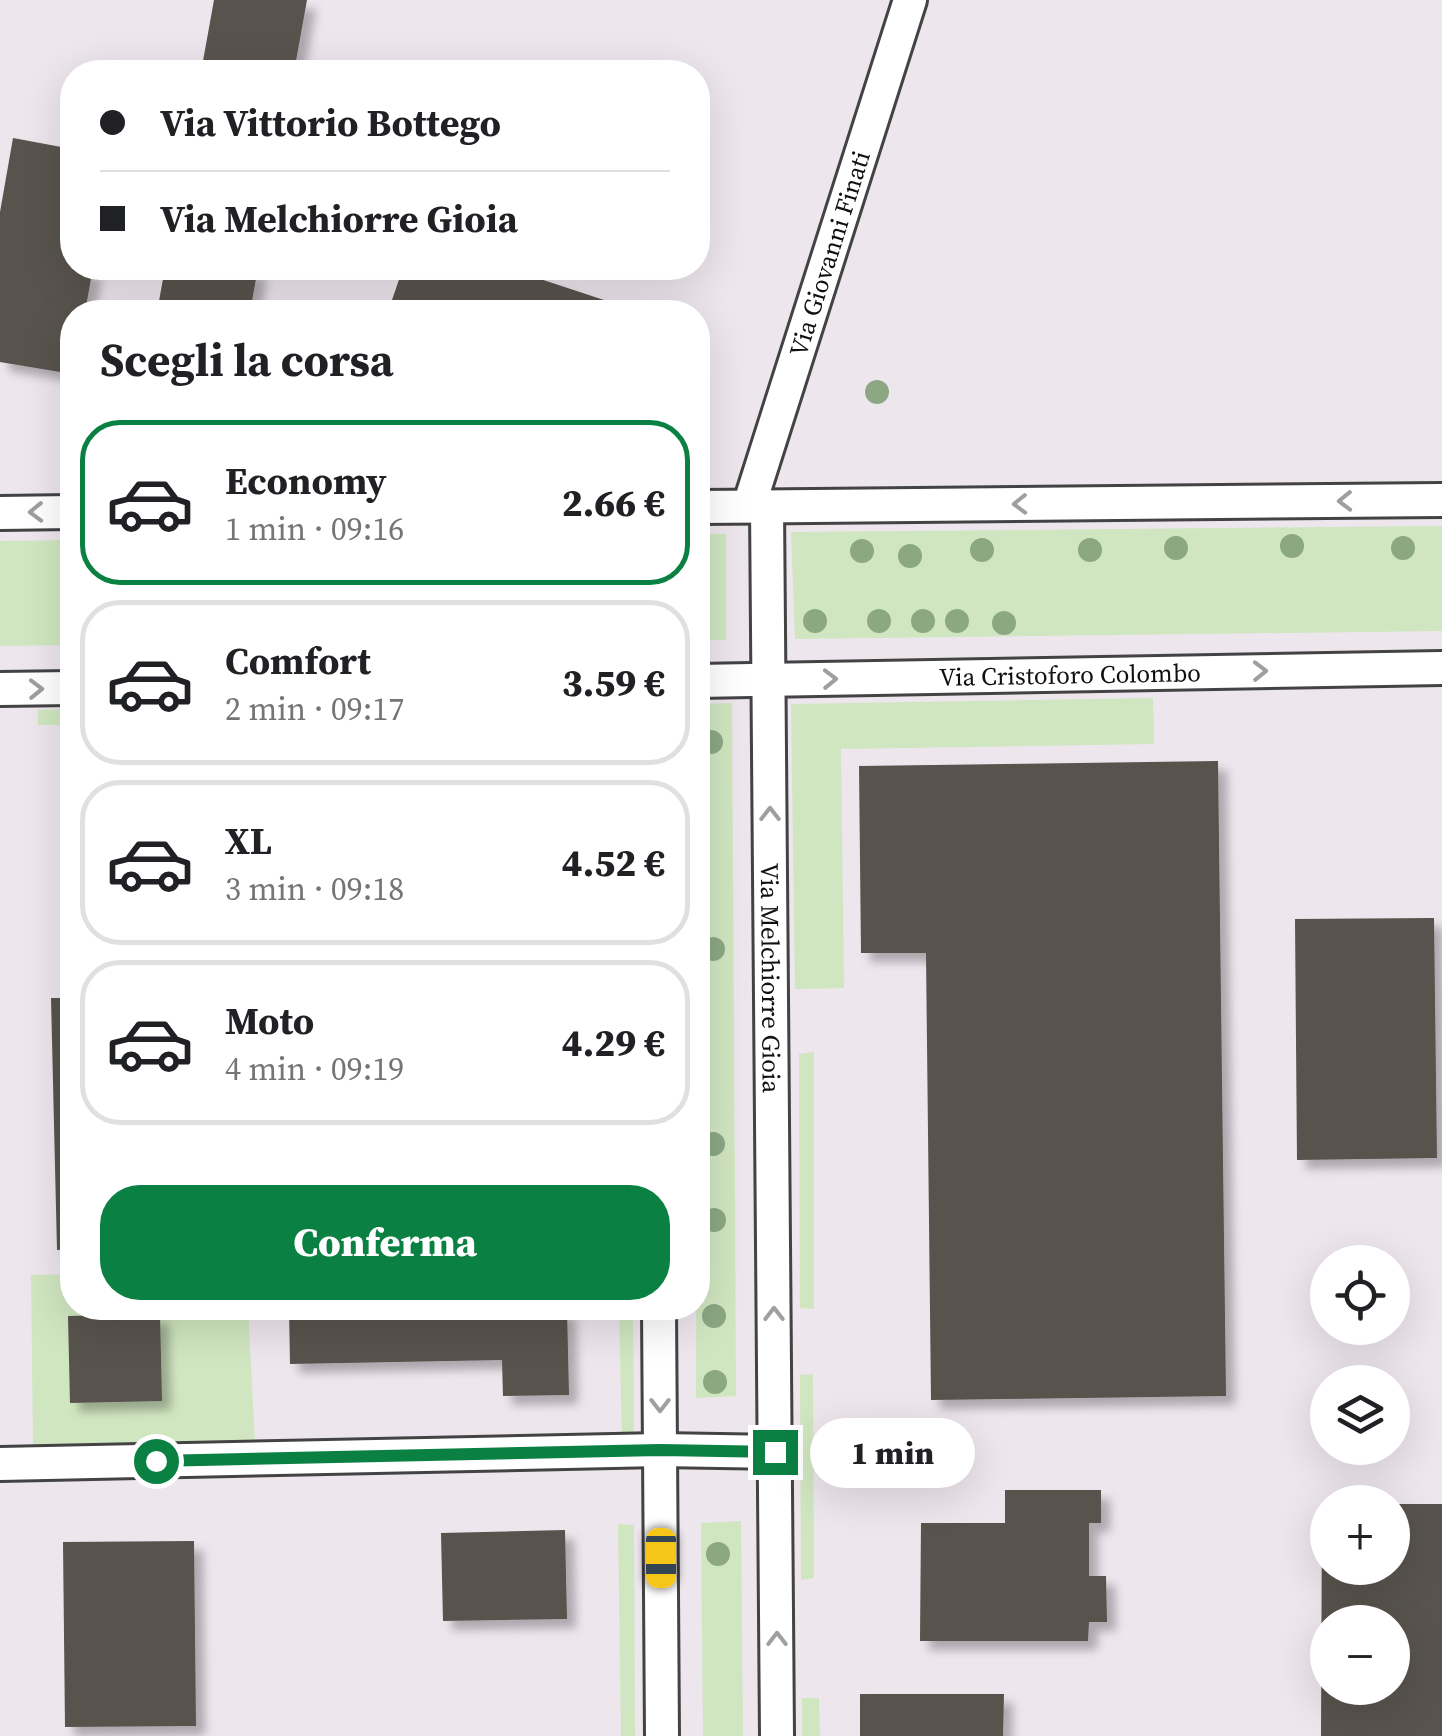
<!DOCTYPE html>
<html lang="it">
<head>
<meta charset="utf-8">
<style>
	body { margin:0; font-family:"Source Serif 4",serif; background:#f6f6f6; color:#202124; height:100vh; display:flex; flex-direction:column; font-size:38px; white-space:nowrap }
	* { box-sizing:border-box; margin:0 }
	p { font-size:32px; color:#757577 }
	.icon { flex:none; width:55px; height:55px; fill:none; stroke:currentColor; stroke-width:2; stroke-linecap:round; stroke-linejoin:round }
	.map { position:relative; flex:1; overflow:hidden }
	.drawer { position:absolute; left:60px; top:300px; width:650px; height:1020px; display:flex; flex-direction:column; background:#fff; border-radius:40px; box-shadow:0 10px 40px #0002 }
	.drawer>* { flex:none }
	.banner { position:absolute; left:60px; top:60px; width:650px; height:220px; border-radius:40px; box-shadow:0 10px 40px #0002; display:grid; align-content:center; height:220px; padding:0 40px; background:#fff }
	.controls { position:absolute; left:1310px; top:1245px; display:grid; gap:20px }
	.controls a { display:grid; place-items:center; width:100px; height:100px; border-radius:50%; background:#fff; box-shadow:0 10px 40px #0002; font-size:50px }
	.end { position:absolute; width:45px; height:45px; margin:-22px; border:12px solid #0b8043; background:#fff; box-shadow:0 0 0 5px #fff }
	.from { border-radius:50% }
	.bubble { position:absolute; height:70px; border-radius:35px; background:#fff; box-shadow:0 10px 40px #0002; font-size:32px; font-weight:800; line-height:70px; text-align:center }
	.car { position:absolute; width:30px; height:60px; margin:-30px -15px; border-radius:12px; box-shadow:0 0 8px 2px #0007; background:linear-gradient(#f5c518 24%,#345 0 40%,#f5c518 0 76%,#345 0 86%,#f5c518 0) }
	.banner b { display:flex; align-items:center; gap:35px; height:95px; font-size:38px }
	.banner b+b { border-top:2px solid #e0e0e0 }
	.banner i { width:25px; height:25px; background:#202124 }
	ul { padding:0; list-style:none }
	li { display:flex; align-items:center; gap:30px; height:165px; margin:0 20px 15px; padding:0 20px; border:5px solid #e0e0e0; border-radius:40px }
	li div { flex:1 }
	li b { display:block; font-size:38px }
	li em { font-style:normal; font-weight:800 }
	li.selected { border-color:#0b8043 }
	li>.icon { width:90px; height:90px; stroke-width:1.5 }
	h2 { padding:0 40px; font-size:45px; line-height:120px }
	.button { display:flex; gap:20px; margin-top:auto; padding:20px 40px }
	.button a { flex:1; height:115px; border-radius:40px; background:#0b8043; color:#fff; font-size:40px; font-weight:800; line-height:115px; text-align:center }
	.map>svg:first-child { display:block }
	.industrial { fill:#ede6ed; fill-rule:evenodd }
	.green { fill:#d0e6c0 }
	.building { fill:#58524d; fill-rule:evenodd; filter:url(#shadow) }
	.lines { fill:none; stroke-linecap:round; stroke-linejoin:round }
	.minor-casing { stroke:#434343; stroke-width:38 }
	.minor { stroke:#fff; stroke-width:32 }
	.tree { fill:#8ba883 }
	.oneway { stroke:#9f9f9f }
	.route { stroke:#0b8043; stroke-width:12 }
	.labels { text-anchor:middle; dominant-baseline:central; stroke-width:10; stroke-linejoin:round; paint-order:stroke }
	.street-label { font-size:25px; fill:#101010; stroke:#fff }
</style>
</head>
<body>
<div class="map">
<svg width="1442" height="1736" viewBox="0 0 1442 1736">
	<defs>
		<filter id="shadow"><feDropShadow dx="9" dy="9" stdDeviation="5" flood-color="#0004"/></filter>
	</defs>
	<rect width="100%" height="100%" fill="#fefdf4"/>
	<!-- industrial -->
	<path class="industrial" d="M0,0H1442V1736H0ZM72,72H698V268H72ZM72,312H698V1308H72ZM1328,1262H1392V1328H1328ZM1328,1382H1392V1448H1328ZM1328,1502H1392V1568H1328ZM1328,1622H1392V1688H1328Z"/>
	<!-- green -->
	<g class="green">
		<path d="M1442,526V631L795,639L791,532Z"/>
		<rect x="698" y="534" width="28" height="106"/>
		<path d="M72,540V645L0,646V541Z"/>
		<path d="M1153,698L1154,744L841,749L844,988L795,989L791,704Z"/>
		<path d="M732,703L736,1396L696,1398L698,704Z"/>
		<path d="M72,709V725H38V710Z"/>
		<path d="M814,1052V1309L800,1308L799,1054Z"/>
		<path d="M72,1274V1308H248L255,1442L33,1447L31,1275Z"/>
		<path d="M619,1308H633L634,1440L622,1441Z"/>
		<path d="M813,1374L814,1578L801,1580L800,1375Z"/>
		<path d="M741,1521L743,1736H703L701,1523Z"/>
		<path d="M618,1524L634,1525L635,1736H621Z"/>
		<path d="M802,1698H819L820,1736H802Z"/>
	</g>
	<!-- building -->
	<g class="building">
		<path d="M214,0H307L294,72H201Z"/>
		<path d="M13,138L72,149V268H93L85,312H72V374L0,362V212Z"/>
		<path d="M165,268H258L250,312H157Z"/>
		<path d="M403,268H507L619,305L616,312H413L415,307L392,300Z"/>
		<path d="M1218,761L1226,1396L931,1400L926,953H861L859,766Z"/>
		<path d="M1434,918L1437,1158L1297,1160L1295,919Z"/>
		<path d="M51,998H72V1249L57,1250Z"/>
		<path d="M289,1308H567L569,1395L503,1396L502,1360L290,1364Z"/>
		<path d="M160,1314L162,1401L70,1403L68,1316Z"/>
		<path d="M1005,1490H1101V1523H1089V1576H1106L1107,1622H1089L1088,1641H920L921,1523H1005Z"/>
		<path d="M1322,1503H1328V1568H1392V1504H1442V1736H1321ZM1328,1622H1392V1688H1328Z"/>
		<path d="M565,1530L567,1619L443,1621L441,1533Z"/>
		<path d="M194,1541L196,1726L65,1727L63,1542Z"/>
		<path d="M860,1694H1004L1003,1736H860Z"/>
	</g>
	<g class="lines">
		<defs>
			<g id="minor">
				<path id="s1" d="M749,506L910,0"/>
				<path id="s2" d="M767,506L777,1736"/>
				<path d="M698,507L1442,500"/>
				<path d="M0,513L72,512"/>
				<path id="s3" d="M698,681L1442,668"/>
				<path d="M0,689L72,688"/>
				<path d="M659,1308L662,1736"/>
				<path d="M0,1464L660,1450L775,1452"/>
			</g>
		</defs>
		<!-- minor casing -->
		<use href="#minor" class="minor-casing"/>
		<!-- minor -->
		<use href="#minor" class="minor"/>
	</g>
	<!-- trees -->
	<g class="tree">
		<circle cx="877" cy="392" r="12"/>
		<circle cx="1292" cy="546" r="12"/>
		<circle cx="1176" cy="548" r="12"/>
		<circle cx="1403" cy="548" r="12"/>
		<circle cx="982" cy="550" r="12"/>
		<circle cx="1090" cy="550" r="12"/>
		<circle cx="862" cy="551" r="12"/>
		<circle cx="910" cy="556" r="12"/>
		<circle cx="815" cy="621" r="12"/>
		<circle cx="879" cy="621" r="12"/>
		<circle cx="923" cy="621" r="12"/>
		<circle cx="957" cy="621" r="12"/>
		<circle cx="1004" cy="623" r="12"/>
		<circle cx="711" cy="742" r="12"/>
		<circle cx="713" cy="949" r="12"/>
		<circle cx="713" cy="1144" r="12"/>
		<circle cx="714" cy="1220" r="12"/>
		<circle cx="714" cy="1316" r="12"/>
		<circle cx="715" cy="1382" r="12"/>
		<circle cx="718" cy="1554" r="12"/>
	</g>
	<!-- one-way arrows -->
	<defs><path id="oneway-chevron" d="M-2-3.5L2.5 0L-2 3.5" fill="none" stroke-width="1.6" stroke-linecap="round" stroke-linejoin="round" transform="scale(2.5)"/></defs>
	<g class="oneway">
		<use href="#oneway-chevron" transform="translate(1345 501) rotate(179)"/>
		<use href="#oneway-chevron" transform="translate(1020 504) rotate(179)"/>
		<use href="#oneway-chevron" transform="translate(36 512) rotate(179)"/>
		<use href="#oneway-chevron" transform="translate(1260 671) rotate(-1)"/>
		<use href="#oneway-chevron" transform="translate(830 679) rotate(-1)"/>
		<use href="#oneway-chevron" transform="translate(36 689) rotate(-1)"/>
		<use href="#oneway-chevron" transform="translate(770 814) rotate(-90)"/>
		<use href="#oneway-chevron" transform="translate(774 1314) rotate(-90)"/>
		<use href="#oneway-chevron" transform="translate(660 1405) rotate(90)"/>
		<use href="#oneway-chevron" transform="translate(777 1639) rotate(-90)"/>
	</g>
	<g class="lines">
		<!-- route -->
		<path class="route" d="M156,1461L660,1450L775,1452"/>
	</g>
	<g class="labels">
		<!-- street labels -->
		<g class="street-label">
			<text stroke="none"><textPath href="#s1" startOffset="265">Via Giovanni Finati</textPath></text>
			<text stroke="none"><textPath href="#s3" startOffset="372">Via Cristoforo Colombo</textPath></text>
			<text stroke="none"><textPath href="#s2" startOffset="472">Via Melchiorre Gioia</textPath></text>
		</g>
	</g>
</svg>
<div class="controls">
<a><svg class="icon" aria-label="locate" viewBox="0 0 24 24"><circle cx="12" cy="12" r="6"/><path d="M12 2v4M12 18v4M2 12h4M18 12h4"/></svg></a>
<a><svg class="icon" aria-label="layers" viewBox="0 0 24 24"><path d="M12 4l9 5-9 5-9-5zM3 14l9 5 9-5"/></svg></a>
<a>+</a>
<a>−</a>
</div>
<i class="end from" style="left:156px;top:1461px"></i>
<i class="end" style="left:775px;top:1452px"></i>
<div class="bubble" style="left:810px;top:1418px;width:165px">1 min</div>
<i class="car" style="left:661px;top:1558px;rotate:180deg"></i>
<div class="banner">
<b><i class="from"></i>Via Vittorio Bottego</b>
<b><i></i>Via Melchiorre Gioia</b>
</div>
<section class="drawer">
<h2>Scegli la corsa</h2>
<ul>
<li class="selected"><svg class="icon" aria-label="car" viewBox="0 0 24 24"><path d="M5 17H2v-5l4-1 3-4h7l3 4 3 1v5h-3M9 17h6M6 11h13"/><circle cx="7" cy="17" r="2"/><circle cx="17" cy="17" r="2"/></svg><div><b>Economy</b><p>1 min · 09:16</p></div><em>2.66 €</em></li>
<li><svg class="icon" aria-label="car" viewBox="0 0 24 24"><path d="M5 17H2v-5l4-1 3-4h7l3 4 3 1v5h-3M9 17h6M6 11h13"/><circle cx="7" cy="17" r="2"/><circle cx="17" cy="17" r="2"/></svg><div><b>Comfort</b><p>2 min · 09:17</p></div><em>3.59 €</em></li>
<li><svg class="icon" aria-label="car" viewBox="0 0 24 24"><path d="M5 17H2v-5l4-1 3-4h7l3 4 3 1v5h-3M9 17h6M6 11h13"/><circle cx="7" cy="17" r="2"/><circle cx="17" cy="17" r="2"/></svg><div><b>XL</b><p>3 min · 09:18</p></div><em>4.52 €</em></li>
<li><svg class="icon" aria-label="car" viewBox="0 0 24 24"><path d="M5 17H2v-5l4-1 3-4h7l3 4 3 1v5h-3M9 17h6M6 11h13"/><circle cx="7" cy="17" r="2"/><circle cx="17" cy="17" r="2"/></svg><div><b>Moto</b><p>4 min · 09:19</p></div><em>4.29 €</em></li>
</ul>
<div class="button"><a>Conferma</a></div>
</section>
</div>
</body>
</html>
